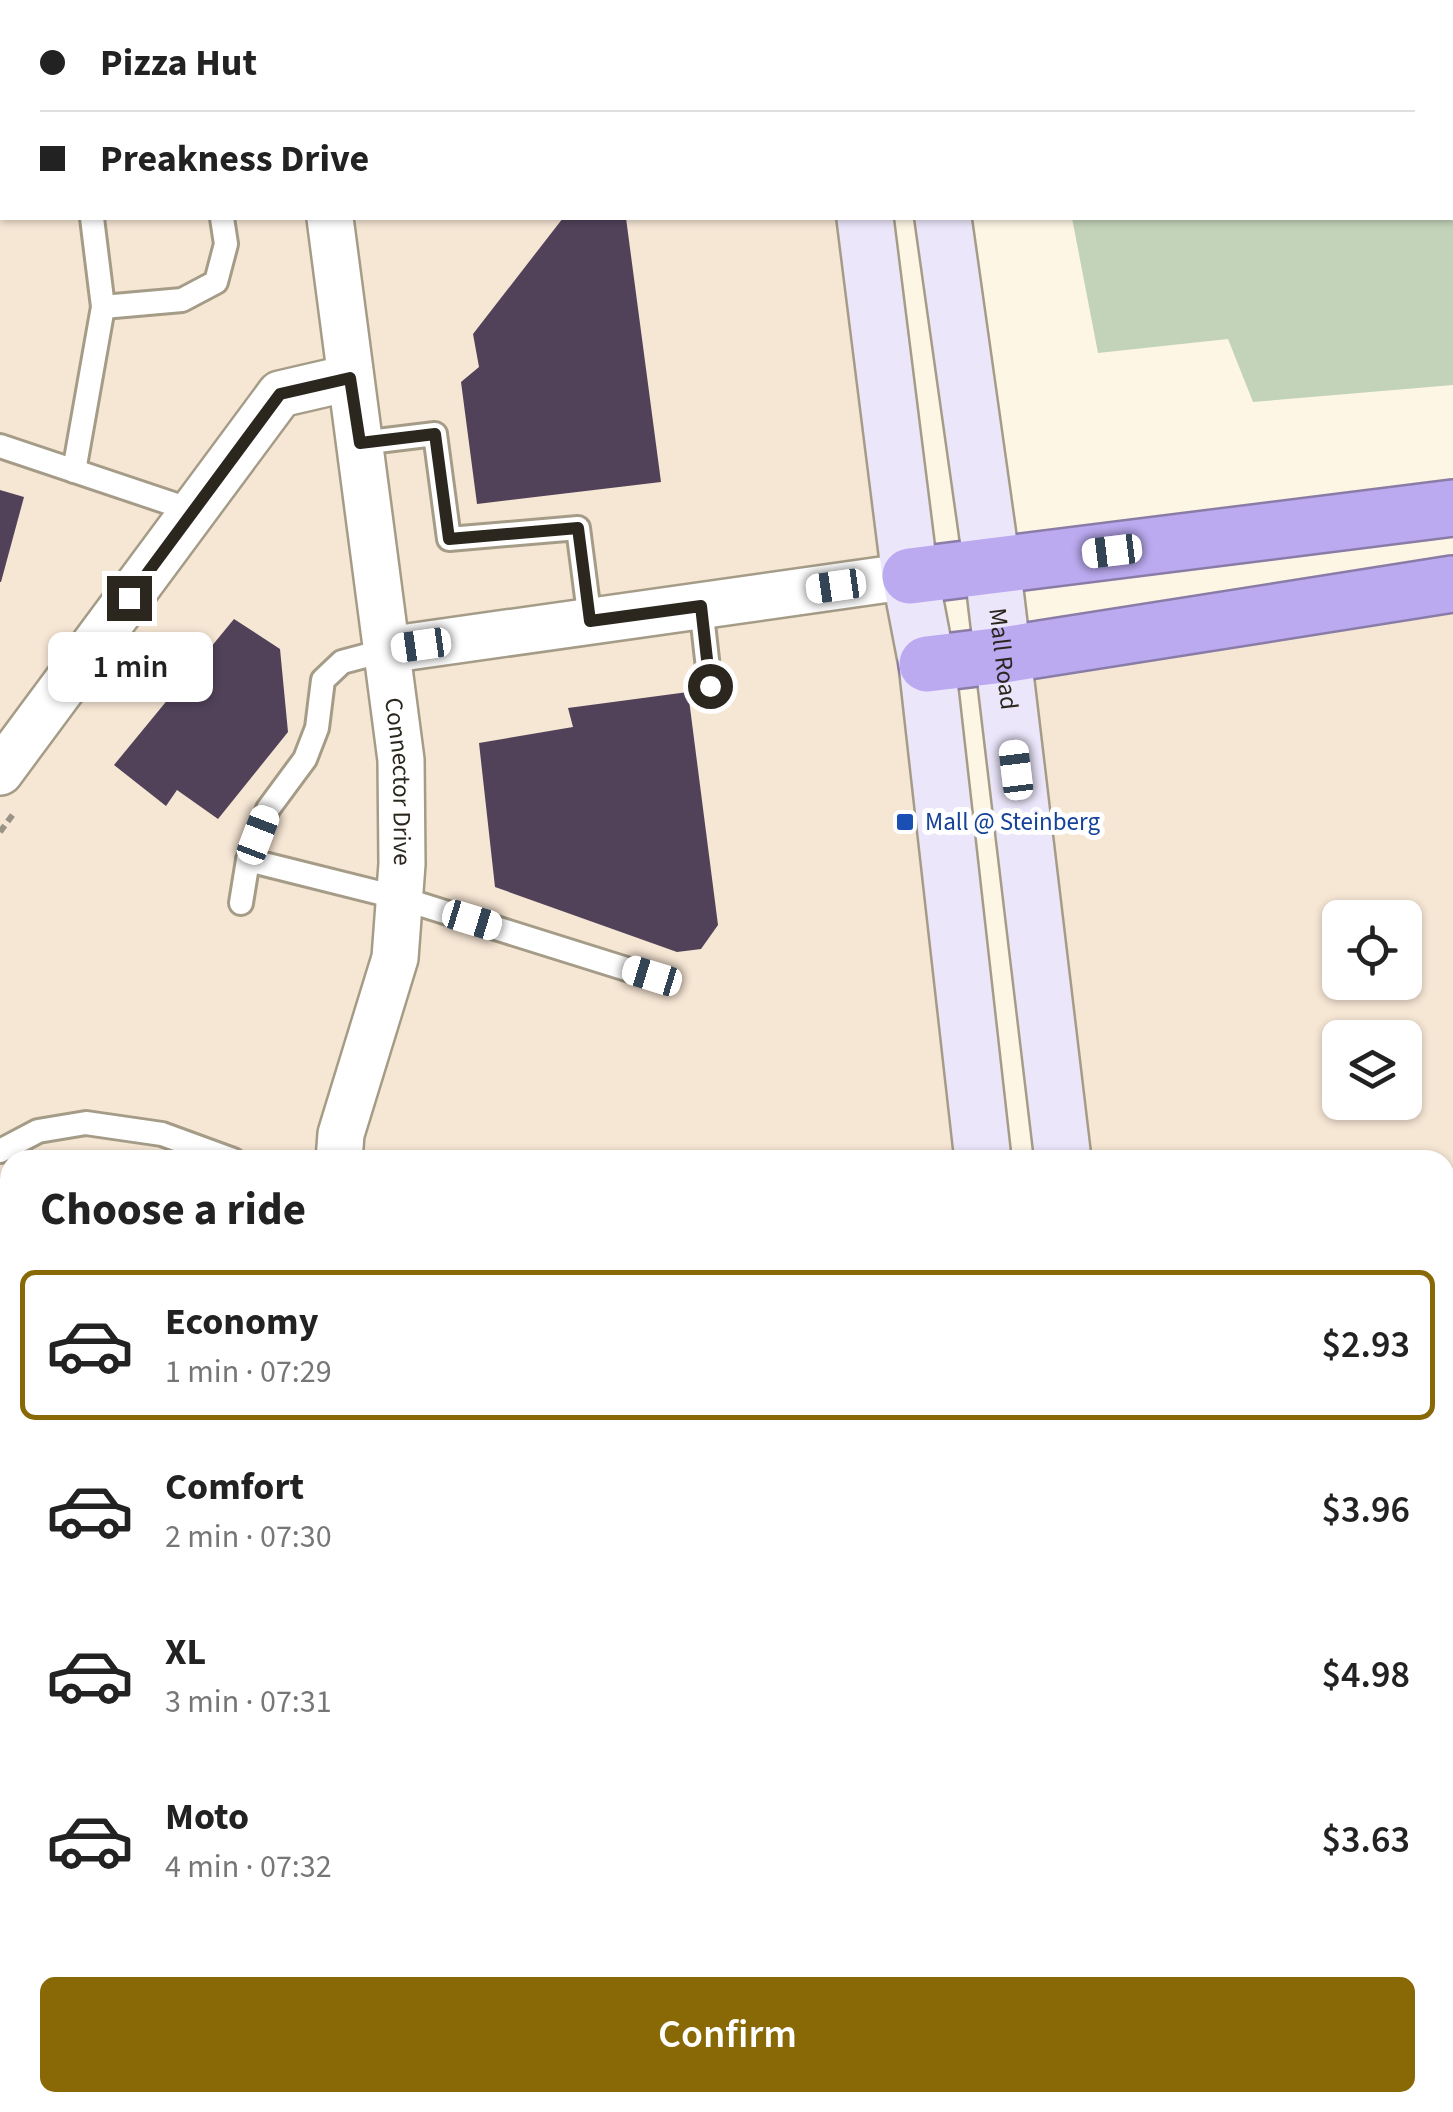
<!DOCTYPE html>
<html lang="en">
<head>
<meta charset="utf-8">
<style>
	body { margin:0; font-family:"Source Sans 3",sans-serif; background:#f2f2f2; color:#222; height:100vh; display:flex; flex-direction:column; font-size:38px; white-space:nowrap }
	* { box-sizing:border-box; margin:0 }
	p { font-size:32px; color:#767676 }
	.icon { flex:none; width:55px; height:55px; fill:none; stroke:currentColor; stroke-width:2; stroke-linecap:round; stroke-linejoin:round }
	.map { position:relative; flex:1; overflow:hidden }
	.side { position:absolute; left:0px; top:1150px; width:1455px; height:962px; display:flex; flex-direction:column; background:#fff; border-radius:30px 30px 0 0; box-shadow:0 2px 8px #0004 }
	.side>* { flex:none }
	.top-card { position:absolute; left:0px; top:0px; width:1455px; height:220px; box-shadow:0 2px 8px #0004; display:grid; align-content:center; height:220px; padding:0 40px; background:#fff }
	.controls { position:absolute; left:1322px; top:900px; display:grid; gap:20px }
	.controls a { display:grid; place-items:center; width:100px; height:100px; border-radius:15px; background:#fff; box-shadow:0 2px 8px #0004; font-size:50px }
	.end { position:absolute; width:45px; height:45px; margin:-22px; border:12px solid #2b271f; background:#fff; box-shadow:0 0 0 5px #fff }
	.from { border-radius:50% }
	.bubble { position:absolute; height:70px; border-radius:15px; background:#fff; box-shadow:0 2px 8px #0004; font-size:32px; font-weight:600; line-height:70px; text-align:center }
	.car { position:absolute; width:30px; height:60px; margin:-30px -15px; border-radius:12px; box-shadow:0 0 8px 2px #0007; background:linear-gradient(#fff 24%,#345 0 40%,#fff 0 76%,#345 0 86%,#fff 0) }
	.top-card b { display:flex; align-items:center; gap:35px; height:95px; font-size:38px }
	.top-card b+b { border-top:2px solid #e0e0e0 }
	.top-card i { width:25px; height:25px; background:#222 }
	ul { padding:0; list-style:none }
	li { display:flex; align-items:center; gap:30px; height:150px; margin:0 20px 15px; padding:0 20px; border:5px solid transparent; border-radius:15px }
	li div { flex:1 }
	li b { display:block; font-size:38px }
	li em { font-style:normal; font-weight:600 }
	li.on { border-color:#886906 }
	li>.icon { width:90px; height:90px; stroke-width:1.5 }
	h2 { padding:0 40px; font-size:45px; line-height:120px }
	.primary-button { display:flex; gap:20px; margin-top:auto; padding:20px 40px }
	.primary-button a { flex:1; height:115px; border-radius:15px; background:#886906; color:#fff; font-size:40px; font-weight:600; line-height:115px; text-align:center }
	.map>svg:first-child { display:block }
	.commercial { fill:#f6e6d4; fill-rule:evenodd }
	.green { fill:#c3d3b9 }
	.water { fill:#bce0f0 }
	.building { fill:#514259 }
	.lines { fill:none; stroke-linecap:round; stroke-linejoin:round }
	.service-casing { stroke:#a59c88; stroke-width:28 }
	.minor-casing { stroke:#a59c88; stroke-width:50 }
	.secondary-casing { stroke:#a59c88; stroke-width:60 }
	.motorway-casing { stroke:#897ca7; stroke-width:60 }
	.path { stroke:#9a9487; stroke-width:6; stroke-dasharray:8 5; stroke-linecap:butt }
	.service { stroke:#fff; stroke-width:22 }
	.minor { stroke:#fff; stroke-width:45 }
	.secondary { stroke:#ebe6fa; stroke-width:55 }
	.motorway { stroke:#bbaaf0; stroke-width:55 }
	.route { stroke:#2b271f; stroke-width:12 }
	.transit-dot { fill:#1a4fb4; stroke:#fff; stroke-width:4 }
	.labels { text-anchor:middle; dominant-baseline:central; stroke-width:10; stroke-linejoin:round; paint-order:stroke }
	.street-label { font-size:25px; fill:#2b271f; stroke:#fff }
	.transit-label { font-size:25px; fill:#164399; stroke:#fff; text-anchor:start }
</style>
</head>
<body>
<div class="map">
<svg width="1453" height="2112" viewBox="0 0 1453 2112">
	<rect width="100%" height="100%" fill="#fef6e5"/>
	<!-- commercial -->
	<g class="commercial">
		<path d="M0,0H838V2H2V218H865L983,1160H10V2102H1102L1103,2112H0Z"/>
		<path d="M1453,584V1867L1445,1868V1160H1064L1003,655ZM1340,918H1405V982H1340ZM1340,1038H1405V1102H1340Z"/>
	</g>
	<!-- green -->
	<path class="green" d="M1098,0H1453V385L1253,402L1228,339L1098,353L1072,218H1452V2H1099Z"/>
	<!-- water -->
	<path class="water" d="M1453,1526V1731L1445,1732V1527Z"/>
	<!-- building -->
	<g class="building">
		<path d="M563,218H626L661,482L477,504L461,382L479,367L473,334Z"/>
		<path d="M0,490L24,497L1,582H0Z"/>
		<path d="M234,619L280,649L288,732L218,819L177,790L166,806L114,765Z"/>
		<path d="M688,692L718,925L701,949L677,952L495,887L479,743L573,727L568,708Z"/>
		<path d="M171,1147L178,1160H148Z"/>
		<path d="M10,1240V1422L0,1427V1246Z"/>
		<path d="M1,1611L10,1641V2102H151L154,2112H0Z"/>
	</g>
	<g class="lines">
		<defs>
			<g id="service">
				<path d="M17,0L18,2"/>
				<path d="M189,0V2"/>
				<path d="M103,307L182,300L216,282L226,244L222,218"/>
				<path d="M361,443L435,434L449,539L578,528L590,621"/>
				<path d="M0,446L194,511"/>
				<path d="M74,471L103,307L92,218"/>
				<path d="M701,606L710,686"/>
				<path d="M248,860L400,898L652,977"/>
				<path d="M241,903L248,860L268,809L305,759L317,728L323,680L342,662L387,650"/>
				<path d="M0,1151L38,1131L86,1123L162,1134L233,1160"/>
				<path d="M0,1452L10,1447"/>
				<path d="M0,1524L10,1556"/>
				<path d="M176,2102L179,2112"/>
				<path d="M602,2102L603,2112"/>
			</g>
			<g id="minor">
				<path d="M301,0V2"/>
				<path id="s1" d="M330,218L401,760L402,864L395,958L341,1134L339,1160"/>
				<path d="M387,650L910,576"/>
				<path d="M0,772L280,394L349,378"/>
				<path d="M1445,1868L1453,1867"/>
			</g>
			<g id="secondary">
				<path d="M838,0V2"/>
				<path d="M912,0L913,2"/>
				<path d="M865,218L910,576L927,664L983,1160"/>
				<path id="s2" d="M943,218L992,565L1063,1160"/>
				<path d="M1102,2102L1103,2112"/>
				<path d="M1179,2102L1180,2112"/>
			</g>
			<g id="motorway">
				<path d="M910,576L1453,508"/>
				<path d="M927,664L1003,655L1453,584"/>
			</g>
		</defs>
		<!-- service casing -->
		<use href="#service" class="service-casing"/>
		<!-- minor casing -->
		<use href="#minor" class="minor-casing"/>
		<!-- secondary casing -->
		<use href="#secondary" class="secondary-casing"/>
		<!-- motorway casing -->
		<use href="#motorway" class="motorway-casing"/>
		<!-- path -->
		<g class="path">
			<path d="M0,832L14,813"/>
			<path d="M893,2102L902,2112"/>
			<path d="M783,2112L792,2102"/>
			<path d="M976,2112V2102"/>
		</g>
		<!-- service -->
		<use href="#service" class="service"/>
		<!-- minor -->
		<use href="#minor" class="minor"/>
		<!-- secondary -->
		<use href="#secondary" class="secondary"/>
		<!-- motorway -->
		<use href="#motorway" class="motorway"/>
	</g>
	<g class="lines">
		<!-- route -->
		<path class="route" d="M129,598L280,394L350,378L360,443L435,434L449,539L578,528L590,621L701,606L710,686"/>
	</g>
	<!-- markers -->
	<rect class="transit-dot" x="895" y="812" width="20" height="20" rx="5"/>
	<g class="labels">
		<!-- street labels -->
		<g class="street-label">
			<text stroke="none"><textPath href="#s2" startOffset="445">Mall Road</textPath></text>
			<text stroke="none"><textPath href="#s1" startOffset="568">Connector Drive</textPath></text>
		</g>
		<!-- transit labels -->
		<g class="transit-label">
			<text x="925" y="822">Mall @ Steinberg</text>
		</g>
	</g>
</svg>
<div class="controls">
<a><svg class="icon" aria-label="locate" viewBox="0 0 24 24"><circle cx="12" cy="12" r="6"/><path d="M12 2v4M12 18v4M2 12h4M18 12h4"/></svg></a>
<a><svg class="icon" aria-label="layers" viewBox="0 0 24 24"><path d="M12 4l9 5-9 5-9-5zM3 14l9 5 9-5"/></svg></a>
</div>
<i class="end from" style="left:710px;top:686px"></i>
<i class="end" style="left:129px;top:598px"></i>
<div class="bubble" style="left:48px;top:632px;width:165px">1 min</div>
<i class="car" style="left:1112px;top:551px;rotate:263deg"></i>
<i class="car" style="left:836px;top:586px;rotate:262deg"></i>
<i class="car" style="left:421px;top:645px;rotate:262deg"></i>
<i class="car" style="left:1016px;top:770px;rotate:353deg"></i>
<i class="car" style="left:258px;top:835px;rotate:21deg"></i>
<i class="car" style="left:472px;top:920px;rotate:107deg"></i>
<i class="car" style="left:652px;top:976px;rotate:287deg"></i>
<div class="top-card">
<b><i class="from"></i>Pizza Hut</b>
<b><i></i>Preakness Drive</b>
</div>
<section class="side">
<h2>Choose a ride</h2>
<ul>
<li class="on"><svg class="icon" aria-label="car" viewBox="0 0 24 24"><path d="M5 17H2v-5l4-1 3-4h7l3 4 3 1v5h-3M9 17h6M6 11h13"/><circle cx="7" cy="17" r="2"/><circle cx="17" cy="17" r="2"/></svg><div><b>Economy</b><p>1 min · 07:29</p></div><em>$2.93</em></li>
<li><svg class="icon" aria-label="car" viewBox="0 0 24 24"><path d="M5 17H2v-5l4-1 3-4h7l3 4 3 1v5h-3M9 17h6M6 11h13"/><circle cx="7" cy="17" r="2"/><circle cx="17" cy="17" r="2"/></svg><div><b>Comfort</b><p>2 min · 07:30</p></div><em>$3.96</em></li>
<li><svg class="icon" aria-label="car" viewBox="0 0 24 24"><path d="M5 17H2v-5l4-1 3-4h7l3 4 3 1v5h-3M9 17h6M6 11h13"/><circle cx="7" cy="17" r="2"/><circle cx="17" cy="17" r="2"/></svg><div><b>XL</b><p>3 min · 07:31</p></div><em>$4.98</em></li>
<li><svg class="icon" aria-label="car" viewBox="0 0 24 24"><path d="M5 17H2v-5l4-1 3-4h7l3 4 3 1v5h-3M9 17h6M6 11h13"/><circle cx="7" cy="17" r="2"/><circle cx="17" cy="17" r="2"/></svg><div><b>Moto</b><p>4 min · 07:32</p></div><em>$3.63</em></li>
</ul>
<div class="primary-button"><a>Confirm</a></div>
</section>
</div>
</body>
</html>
